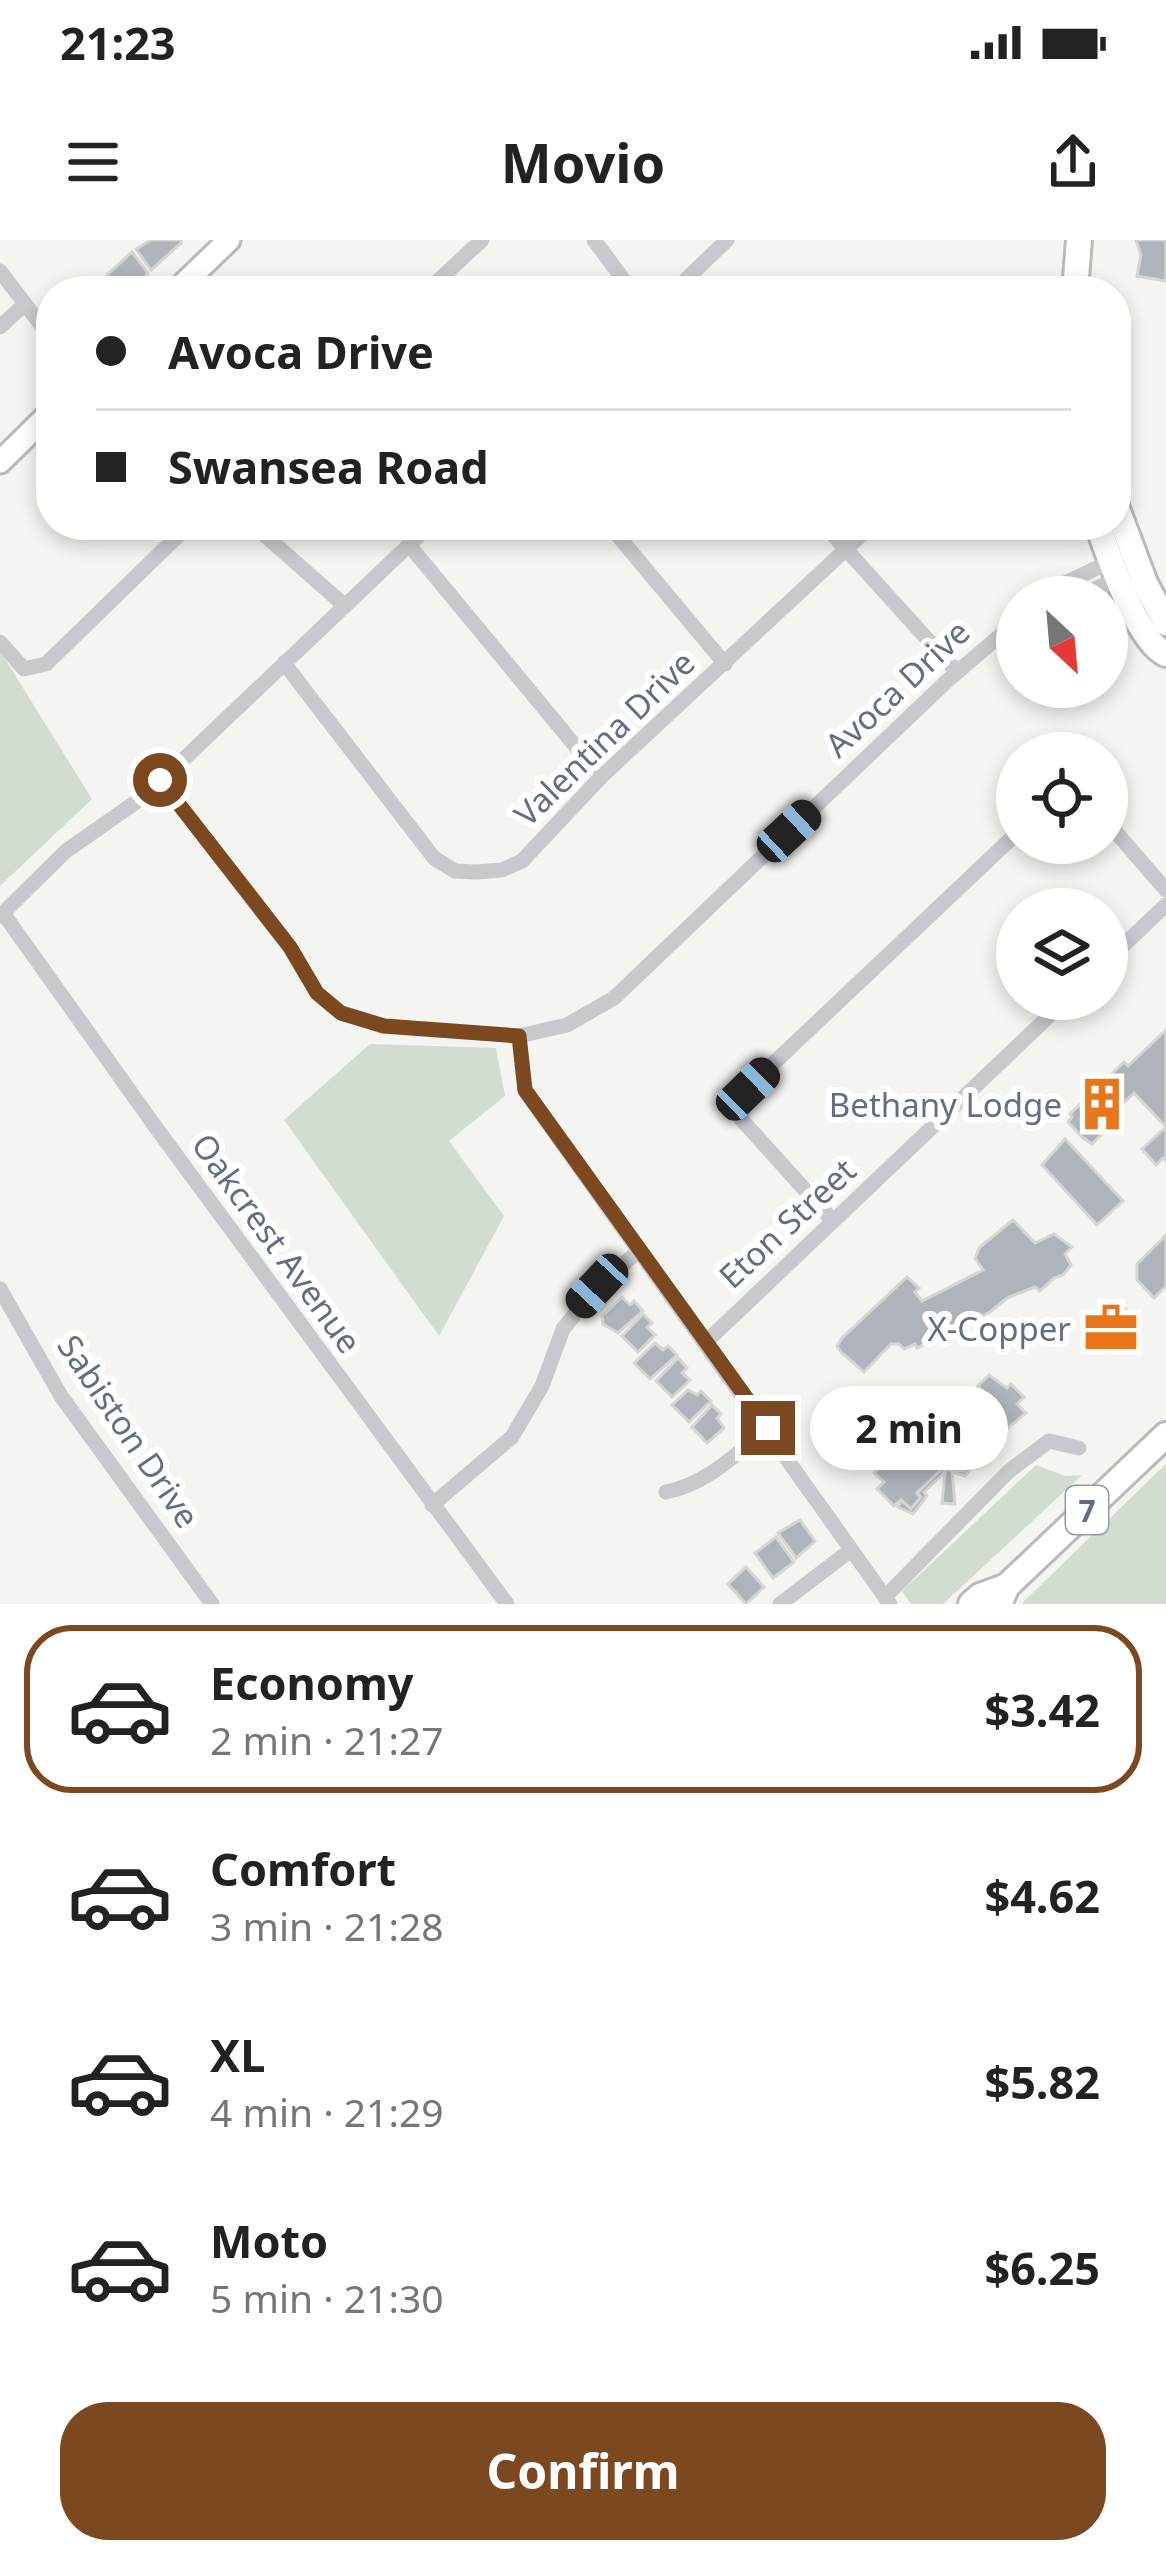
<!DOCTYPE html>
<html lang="en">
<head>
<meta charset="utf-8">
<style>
	body { margin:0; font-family:"Noto Sans",sans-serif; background:#f2f2f2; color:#222; height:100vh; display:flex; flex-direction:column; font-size:45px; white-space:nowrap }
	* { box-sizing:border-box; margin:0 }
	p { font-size:39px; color:#767676 }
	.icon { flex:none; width:66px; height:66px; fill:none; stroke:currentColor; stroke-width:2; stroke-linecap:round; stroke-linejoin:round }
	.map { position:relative; height:1364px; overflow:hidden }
	.sheet { display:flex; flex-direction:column; background:#fff; flex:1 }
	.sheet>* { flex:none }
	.banner { position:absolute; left:36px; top:36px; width:1095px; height:264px; border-radius:48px; box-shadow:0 6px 18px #0003; display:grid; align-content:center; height:264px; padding:0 60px; background:#fff }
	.needle { width:78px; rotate:154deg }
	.controls { position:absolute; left:996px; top:336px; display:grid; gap:24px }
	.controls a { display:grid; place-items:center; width:132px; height:132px; border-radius:50%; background:#fff; box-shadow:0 6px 18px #0003; font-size:60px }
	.end { position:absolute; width:54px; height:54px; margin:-27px; border:15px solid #7c481f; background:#fff; box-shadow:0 0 0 6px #fff }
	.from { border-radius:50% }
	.bubble { position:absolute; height:84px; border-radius:42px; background:#fff; box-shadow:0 6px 18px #0003; font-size:39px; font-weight:700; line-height:84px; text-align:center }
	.car { position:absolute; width:36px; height:72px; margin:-36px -18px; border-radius:15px; box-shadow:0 0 9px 3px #0007; background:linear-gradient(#222 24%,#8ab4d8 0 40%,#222 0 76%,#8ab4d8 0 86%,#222 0) }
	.banner b { display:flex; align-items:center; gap:42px; height:114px; font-size:45px }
	.banner b+b { border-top:3px solid #e0e0e0 }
	.banner i { width:30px; height:30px; background:#222 }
	ul { padding:21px 0 0; list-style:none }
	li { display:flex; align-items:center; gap:36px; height:168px; margin:0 24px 18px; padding:0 36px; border:6px solid transparent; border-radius:48px }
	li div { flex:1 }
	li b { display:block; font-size:45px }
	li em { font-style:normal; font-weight:700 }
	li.selected { border-color:#7c481f }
	li>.icon { width:108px; height:108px; stroke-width:1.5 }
	.button { display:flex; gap:24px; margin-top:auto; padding:24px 60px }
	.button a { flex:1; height:138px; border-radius:48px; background:#7c481f; color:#fff; font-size:48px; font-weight:700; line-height:138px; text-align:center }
	.status { display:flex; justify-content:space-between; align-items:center; height:84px; padding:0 60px; background:#fff; direction:ltr }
	.status svg { height:33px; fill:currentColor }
	header { display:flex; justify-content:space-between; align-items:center; height:156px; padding:0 60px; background:#fff; font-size:54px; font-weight:700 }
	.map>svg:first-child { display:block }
	.green { fill:#d3dcd1 }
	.building { fill:#afb4bb; stroke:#d5d6d3; stroke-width:3 }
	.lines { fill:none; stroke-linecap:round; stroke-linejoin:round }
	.secondary-casing { stroke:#b6babf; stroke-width:27 }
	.primary-casing { stroke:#b7babe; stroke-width:30 }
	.street { stroke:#c7c9cd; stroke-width:15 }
	.secondary { stroke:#fff; stroke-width:21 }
	.primary { stroke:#fff; stroke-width:24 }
	.route { stroke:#7c481f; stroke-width:15 }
	.labels { text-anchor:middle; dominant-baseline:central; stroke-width:12; stroke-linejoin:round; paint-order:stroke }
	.shield { fill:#fff; stroke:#919aa8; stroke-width:3 }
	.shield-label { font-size:30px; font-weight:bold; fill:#626e83 }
	.street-label { font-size:33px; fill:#626e83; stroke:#fff }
	.poi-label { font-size:33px; fill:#626e83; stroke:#fff; text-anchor:end }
</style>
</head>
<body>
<div class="status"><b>21:23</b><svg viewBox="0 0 49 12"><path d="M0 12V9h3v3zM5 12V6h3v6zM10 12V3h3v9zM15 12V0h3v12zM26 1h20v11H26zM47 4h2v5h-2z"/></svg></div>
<header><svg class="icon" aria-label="menu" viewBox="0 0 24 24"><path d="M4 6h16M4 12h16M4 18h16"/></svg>Movio<svg class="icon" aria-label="share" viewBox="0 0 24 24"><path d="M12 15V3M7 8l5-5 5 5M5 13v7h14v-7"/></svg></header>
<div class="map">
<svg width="1166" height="1364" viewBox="0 0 1166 1364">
	<rect width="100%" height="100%" fill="#f4f5f0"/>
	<!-- green -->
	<g class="green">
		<path d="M0,411L92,559L0,646Z"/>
		<path d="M370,804L496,808L505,856L449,901L504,976L439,1096L284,880Z"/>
		<path d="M1166,1224V1364H1020H1021Z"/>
		<path d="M1036,1225L1065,1236L1082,1235L943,1364H911L902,1351Z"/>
	</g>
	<!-- building -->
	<g class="building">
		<path d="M151,0H181V3L151,30L136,9Z"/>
		<path d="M1136,0H1166V41L1137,36L1141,15Z"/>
		<path d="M132,12L148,33L145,37L127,51H90L111,40L107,35Z"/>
		<path d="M1166,790V921L1163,918L1156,925L1142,909L1166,887L1134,853L1096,889L1101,895L1092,904L1082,897L1068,882L1072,877L1070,874L1124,822L1128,826Z"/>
		<path d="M1065,899L1123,961L1097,985L1042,925Z"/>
		<path d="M1013,980L1035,1003L1054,994L1072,1007L1065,1014L1071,1025L1063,1035L1054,1038L1040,1051L1035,1047L1007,1058L990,1072L917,1108L915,1104L904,1109L899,1104H891L864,1132L841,1112L837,1106L842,1098L907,1037L919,1048L915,1052L922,1061L983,1030L975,1018L980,1007Z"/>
		<path d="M1166,995V1046L1154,1058L1137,1040V1024Z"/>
		<path d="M622,1057L630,1065L634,1061L643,1071L618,1093L603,1084L602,1076Z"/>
		<path d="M1121,1064L1138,1085L1105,1113L1085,1084L1091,1079L1096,1085Z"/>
		<path d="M643,1074L652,1083L647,1087L655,1095L638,1112L622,1096Z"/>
		<path d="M655,1103L663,1110L668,1106L677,1115L650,1139L634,1123Z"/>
		<path d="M678,1118L687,1128L682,1133L690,1140L672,1157L656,1141Z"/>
		<path d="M989,1135L1007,1148L1011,1144L1024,1157L1017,1164L1026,1173L998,1196L1001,1200L989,1212L985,1207L964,1231L942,1229L917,1253L921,1257L911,1269L901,1260L894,1266L877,1249L884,1242L874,1233L886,1222L890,1226L938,1172L953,1168L967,1178L974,1171L970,1166L984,1152L978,1146Z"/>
		<path d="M688,1150L697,1155L701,1151L711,1161L689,1182L672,1165Z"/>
		<path d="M712,1165L721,1174L717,1178L724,1188L707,1203L692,1187Z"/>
		<path d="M974,1218L977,1220L965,1236L952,1232L955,1264L942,1263L945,1232L924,1252L927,1256L913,1274L898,1267L901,1260L911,1269L921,1257L917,1253L942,1229L964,1231Z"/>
		<path d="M800,1280L815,1301L796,1318L778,1293Z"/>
		<path d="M776,1297L794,1322L773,1338L755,1313Z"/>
		<path d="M746,1327L764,1347L746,1364L728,1344Z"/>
	</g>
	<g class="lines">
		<defs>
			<g id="secondary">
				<path d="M176,51L229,0"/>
				<path d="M0,222L51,172"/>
			</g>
			<g id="primary">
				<path d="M1075,51L1079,0"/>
				<path d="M1116,266L1145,343L1166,383"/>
				<path d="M1098,285C1108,315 1138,403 1166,414"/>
				<path d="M971,1364L980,1356L1007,1346"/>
				<path d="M999,1364L1007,1346L1166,1195"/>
			</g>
		</defs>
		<!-- secondary casing -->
		<use href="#secondary" class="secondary-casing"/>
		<!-- primary casing -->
		<use href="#primary" class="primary-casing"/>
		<!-- street -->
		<g class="street">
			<path d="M594,0L632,51"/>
			<path d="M0,31L51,98"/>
			<path d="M427,51L482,0"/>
			<path d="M674,51L727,0"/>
			<path d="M0,87L25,64"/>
			<path d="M253,285L345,366"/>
			<path d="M609,285L725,424"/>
			<path d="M824,285L957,432"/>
			<path d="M409,305L601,537"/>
			<path d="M1052,357L1067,342L1118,318"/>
			<path d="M1079,357L1118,338"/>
			<path d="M0,402L24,429L46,424L189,285"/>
			<path d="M284,423L434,618L455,631L476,632L502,630L522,621L601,537L872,285"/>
			<path d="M160,540L290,708L317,753L341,773L384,786L519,796L567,785L614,758L947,441L1017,381"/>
			<path d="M1107,582L1166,650"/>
			<path d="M3,673L157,889L507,1364"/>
			<path d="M0,676L66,611L146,555L430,285"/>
			<path d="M1107,721L1166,665"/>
			<path d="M519,796L525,851L890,1364"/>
			<path d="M833,981L741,879L736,869L740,855L1017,593"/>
			<path d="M0,1049L61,1156L212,1364"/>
			<path d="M706,1102L1067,759"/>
			<path d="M666,1252C707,1244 736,1214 768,1188"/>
			<path d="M432,1265L512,1197L542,1146L563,1089L597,1046L639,1011"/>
			<path d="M885,1357L1008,1232L1049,1201L1079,1208"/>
			<path d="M780,1364L851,1310"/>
		</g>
		<!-- secondary -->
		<use href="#secondary" class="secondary"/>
		<!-- primary -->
		<use href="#primary" class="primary"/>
	</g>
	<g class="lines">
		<!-- route -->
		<path class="route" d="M160,540L290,707L317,753L341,773L384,786L519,796L525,850L768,1188"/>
	</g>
	<!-- icons -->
	<defs>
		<symbol id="building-bare" viewBox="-9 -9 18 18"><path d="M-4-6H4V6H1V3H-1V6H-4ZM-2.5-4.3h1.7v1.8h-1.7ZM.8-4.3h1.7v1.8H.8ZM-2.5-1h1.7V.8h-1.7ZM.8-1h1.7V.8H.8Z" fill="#ea761c" stroke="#fff" stroke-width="2.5" paint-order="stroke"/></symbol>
		<symbol id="office-bare" viewBox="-9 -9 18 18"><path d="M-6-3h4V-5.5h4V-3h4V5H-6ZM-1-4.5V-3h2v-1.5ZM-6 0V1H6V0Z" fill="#ea761c" stroke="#fff" stroke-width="2.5" paint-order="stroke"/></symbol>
	</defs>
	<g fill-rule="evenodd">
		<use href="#building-bare" x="1064" y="826" width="76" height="76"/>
		<use href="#office-bare" x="1073" y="1050" width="76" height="76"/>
	</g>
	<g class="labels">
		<!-- shield labels -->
		<rect class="shield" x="1066" y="1246" width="42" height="48" rx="9"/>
		<g class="shield-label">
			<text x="1087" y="1270">7</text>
		</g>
		<!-- street labels -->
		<g class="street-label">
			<text transform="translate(897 448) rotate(-43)">Avoca Drive</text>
			<text transform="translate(604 498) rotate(-44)">Valentina Drive</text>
			<text transform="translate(787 983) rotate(-43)">Eton Street</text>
			<text transform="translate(277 1003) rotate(54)">Oakcrest Avenue</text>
			<text transform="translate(129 1191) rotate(56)">Sabiston Drive</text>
		</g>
		<!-- poi labels -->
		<g class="poi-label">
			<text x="1062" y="864">Bethany Lodge</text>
			<text x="1071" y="1088">X-Copper</text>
		</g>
	</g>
</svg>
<div class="controls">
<a><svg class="needle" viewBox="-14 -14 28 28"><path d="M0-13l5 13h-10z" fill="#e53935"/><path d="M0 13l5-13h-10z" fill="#767676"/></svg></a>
<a><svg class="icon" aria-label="locate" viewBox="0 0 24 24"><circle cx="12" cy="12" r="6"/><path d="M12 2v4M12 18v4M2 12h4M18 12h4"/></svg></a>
<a><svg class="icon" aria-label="layers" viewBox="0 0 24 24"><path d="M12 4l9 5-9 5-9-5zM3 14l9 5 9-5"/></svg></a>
</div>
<i class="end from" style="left:160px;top:540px"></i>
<i class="end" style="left:768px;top:1188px"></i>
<div class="bubble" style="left:810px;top:1146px;width:198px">2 min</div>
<i class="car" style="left:789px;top:591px;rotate:47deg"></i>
<i class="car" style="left:748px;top:849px;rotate:46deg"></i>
<i class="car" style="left:597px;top:1046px;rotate:223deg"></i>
<div class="banner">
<b><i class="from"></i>Avoca Drive</b>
<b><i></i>Swansea Road</b>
</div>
</div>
<section class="sheet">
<ul>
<li class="selected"><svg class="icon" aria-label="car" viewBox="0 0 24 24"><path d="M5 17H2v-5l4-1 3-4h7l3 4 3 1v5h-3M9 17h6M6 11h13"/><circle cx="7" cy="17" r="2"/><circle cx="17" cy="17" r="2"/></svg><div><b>Economy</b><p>2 min · 21:27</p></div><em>$3.42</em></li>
<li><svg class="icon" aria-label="car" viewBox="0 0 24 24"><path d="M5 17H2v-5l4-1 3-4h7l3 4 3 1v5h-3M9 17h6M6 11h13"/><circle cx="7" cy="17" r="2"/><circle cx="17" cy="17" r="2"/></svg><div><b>Comfort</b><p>3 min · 21:28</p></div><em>$4.62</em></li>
<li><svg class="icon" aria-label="car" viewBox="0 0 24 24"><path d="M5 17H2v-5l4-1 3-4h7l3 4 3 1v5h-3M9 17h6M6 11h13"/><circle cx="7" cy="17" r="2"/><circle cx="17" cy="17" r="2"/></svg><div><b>XL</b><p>4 min · 21:29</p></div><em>$5.82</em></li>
<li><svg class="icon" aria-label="car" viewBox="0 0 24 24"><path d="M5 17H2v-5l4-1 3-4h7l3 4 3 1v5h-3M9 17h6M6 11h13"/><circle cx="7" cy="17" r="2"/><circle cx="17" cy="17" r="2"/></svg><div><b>Moto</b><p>5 min · 21:30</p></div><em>$6.25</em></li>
</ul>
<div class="button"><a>Confirm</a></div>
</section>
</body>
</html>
